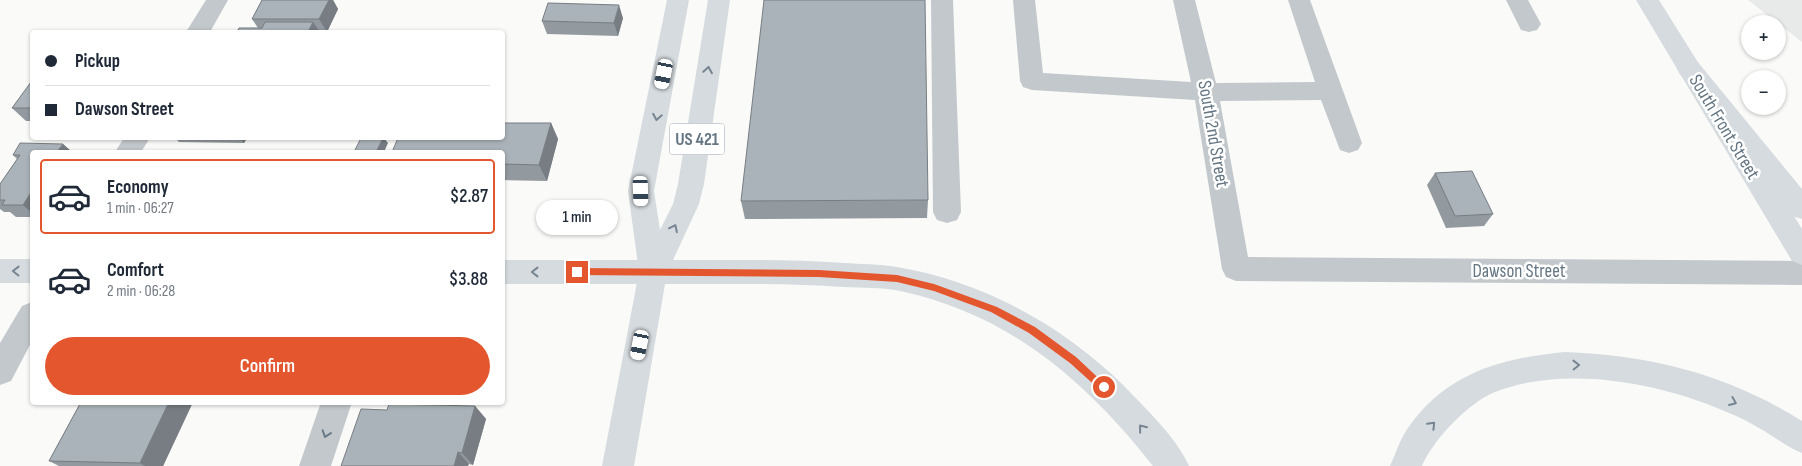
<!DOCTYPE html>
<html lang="en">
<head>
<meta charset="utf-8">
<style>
	body { margin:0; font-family:"Sofia Sans Condensed",sans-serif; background:#f2f2f3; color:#1f2937; height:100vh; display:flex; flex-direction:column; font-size:19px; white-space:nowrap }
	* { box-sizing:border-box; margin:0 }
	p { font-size:16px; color:#747a83 }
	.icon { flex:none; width:28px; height:28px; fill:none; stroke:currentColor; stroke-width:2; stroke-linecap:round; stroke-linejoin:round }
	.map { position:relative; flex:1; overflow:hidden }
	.panel { position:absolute; left:30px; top:150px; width:475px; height:255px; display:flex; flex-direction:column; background:#fff; border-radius:5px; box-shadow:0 1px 4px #0004 }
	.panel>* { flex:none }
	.guide { position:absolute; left:30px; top:30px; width:475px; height:110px; border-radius:5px; box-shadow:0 1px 4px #0004; display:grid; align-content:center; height:110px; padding:0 15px; background:#fff }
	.buttons { position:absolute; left:1741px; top:15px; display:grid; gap:10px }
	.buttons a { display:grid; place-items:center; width:45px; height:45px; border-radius:50%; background:#fff; box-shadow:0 1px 4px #0004; font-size:25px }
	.end { position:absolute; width:22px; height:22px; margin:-11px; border:6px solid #e4572e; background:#fff; box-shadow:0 0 0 2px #fff }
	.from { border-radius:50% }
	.bubble { position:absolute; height:35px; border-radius:18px; background:#fff; box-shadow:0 1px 4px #0004; font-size:16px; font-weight:600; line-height:35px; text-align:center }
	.car { position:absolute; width:15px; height:30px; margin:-15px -8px; border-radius:6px; box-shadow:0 0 4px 1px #0007; background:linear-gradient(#fff 24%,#345 0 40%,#fff 0 76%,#345 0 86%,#fff 0) }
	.guide b { display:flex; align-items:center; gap:18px; height:48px; font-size:19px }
	.guide b+b { border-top:1px solid #e0e1e3 }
	.guide i { width:12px; height:12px; background:#1f2937 }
	ul { padding:9px 0 0; list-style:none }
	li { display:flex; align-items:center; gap:15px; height:75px; margin:0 10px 8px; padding:0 5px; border:2px solid transparent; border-radius:5px }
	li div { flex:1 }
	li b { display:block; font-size:19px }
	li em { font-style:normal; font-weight:600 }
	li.on { border-color:#e4572e }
	li>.icon { width:45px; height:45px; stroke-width:1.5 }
	.action { display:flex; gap:10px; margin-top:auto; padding:10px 15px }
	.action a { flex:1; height:58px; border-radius:30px; background:#e4572e; color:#fff; font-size:20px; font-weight:600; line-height:58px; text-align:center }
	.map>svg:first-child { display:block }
	.built { fill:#e8e9e9 }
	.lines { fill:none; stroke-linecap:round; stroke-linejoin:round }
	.minor { fill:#c3c8cc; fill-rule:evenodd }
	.major { fill:#d6dbdf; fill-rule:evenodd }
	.highway { fill:#d6dbdf; fill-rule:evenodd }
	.wall { fill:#929a9f }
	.shaded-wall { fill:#777d82 }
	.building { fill:#aab3b9; stroke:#777d82 }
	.oneway { stroke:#768591 }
	.oneway2 { stroke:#6a7a87 }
	.route { fill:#e4572e }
	.labels { text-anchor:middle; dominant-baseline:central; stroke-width:5; stroke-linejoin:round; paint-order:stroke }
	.shield { fill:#fff; stroke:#939fa8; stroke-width:1 }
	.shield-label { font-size:18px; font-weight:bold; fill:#657683 }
	.street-label { font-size:19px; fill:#657683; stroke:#fff }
</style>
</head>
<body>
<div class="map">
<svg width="1802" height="466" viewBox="0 0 1802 466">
	<rect width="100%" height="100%" fill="#fafaf8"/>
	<!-- built -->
	<path class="built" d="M1748,0H1802V42Z"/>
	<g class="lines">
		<!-- minor -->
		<g class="minor">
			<path d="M206,0H228L210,32H186Z"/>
			<path d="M931,0H953L961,212L957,220L947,223L937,220L933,212Z"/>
			<path d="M1013,0H1035L1043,73L1191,82L1173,0H1195L1216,83L1315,82L1288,0H1310L1362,143L1358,150L1349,153L1340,150L1321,100L1220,101L1248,257L1802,261V285L1236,281L1226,277L1222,269L1195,100L1032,90L1023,87L1020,81Z"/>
			<path d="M1506,0H1528L1541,24L1537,30L1529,32L1521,30Z"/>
			<path d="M124,138H150L141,152H115Z"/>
			<path d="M32,302V341L11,381L0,385V343L22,306Z"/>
			<path d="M321,402H352L331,466H299Z"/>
		</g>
		<!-- major -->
		<g class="major">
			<path d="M1636,0H1659L1802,229V265L1792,261Z"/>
			<rect x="0" y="259" width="32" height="24"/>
			<path d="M502,260H653L663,264L667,272L663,280L653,284H502Z"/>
		</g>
		<!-- highway -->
		<g class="highway">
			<path d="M667,0H689L654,191L660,230L673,204L678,184L708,0H730L704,184L699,204L673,260C730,260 787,259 844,263C861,264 879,264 897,267C982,281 1064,326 1125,387C1146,409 1177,438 1189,466H1153C1086,381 1009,314 900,291C881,287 862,288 843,287C784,283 725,284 665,284L634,466H602L639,272L628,191Z"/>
			<path d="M1688,58L1697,61L1802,189V219L1792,216L1679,73L1676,67L1679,61Z"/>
			<path d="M1565,352C1651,355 1729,375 1802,421V453C1786,447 1774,436 1759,428C1748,421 1734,415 1722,410C1657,382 1563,365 1495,392C1469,402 1433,440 1422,466H1390C1396,453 1400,439 1408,428C1447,372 1503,358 1565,352Z"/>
		</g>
	</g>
	<!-- wall -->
	<g class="wall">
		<path d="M262,0H333L338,9L327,32H237L258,28L252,19Z"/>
		<path d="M623,18L618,36L547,34L542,21Z"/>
		<path d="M32,82V121H26L12,108Z"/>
		<path d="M551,123L558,139L547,181L502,180V152Z"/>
		<path d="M175,138H247L244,143L179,142Z"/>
		<path d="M63,144L72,152H32V217H16L10,212H4L0,209V184L17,159L13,155Z"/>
		<path d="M1435,173L1493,214L1484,226L1446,228L1427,185Z"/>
		<path d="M928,200L927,218L745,219L741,201Z"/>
		<path d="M81,402H193L163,466H59L49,461Z"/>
		<path d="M475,406L486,419L473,465L469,464L387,410Z"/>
	</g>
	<!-- shaded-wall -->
	<g class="shaded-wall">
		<path d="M329,0H333L338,9L327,32L319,19Z"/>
		<path d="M619,5L623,18L618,36L614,23Z"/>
		<path d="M313,22L320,32H308Z"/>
		<path d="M551,123L558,139L547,181L539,165Z"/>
		<path d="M240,138H247L244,143Z"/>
		<path d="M383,138H384L388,143L384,152H376Z"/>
		<path d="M63,144L72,152H57Z"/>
		<path d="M32,191V213L23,205Z"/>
		<path d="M169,402H193L163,466H145L140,463Z"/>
		<path d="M475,406L486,419L473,465L462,453Z"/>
		<path d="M458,452L469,464L468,466H454Z"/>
	</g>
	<!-- building -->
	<g class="building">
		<path d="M262,0H329L319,19H252Z"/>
		<path d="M764,0H925L928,200L741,201Z"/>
		<path d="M548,3L619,5L614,23L542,21Z"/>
		<path d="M265,22H313L308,32H273L274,31H267L266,32H237L239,28H262Z"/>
		<path d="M31,82H32V108H12Z"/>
		<path d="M502,123H551L539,165L502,164V152H392L398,138H502Z"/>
		<path d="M361,138H383L376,152H354Z"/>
		<path d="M20,143L63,144L57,152H32V191L23,205H2L5,200H0V184L20,155H13Z"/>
		<path d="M1472,171L1493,214L1455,216L1435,173Z"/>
		<path d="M81,402H169L140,463L49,461Z"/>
		<path d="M389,404L475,406L462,453L458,452L454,466H341L361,409L387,410Z"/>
	</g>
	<!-- one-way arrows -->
	<defs><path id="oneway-chevron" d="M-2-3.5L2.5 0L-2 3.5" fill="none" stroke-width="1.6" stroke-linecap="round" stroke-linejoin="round" transform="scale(1.25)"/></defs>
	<g class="oneway">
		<use href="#oneway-chevron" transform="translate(708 70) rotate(-81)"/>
		<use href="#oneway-chevron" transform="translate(657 117) rotate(100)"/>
		<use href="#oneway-chevron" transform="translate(674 228) rotate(-64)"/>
		<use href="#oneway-chevron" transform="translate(16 271) rotate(-179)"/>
		<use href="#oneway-chevron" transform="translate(535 272) rotate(180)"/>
		<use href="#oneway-chevron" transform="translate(1576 365) rotate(-1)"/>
		<use href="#oneway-chevron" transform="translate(1733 402) rotate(23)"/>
		<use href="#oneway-chevron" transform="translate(1432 425) rotate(-46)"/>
		<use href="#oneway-chevron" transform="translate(1142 428) rotate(-129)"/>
	</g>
	<use class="oneway2" href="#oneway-chevron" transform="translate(326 434) rotate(109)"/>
	<!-- route -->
	<path class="route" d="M577,268L819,270L897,275L934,284L997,307L1035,327L1076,357L1108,387L1107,390H1100L1070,363L1029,333L991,312L934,291L897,282L819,277L577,275L573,272Z"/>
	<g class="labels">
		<!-- shield labels -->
		<rect class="shield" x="669.5" y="123.5" width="55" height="31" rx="4"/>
		<g class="shield-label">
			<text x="697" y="139">US 421</text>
		</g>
		<!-- street labels -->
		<g class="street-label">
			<text transform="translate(1724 127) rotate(59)">South Front Street</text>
			<text transform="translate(1213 134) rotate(80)">South 2nd Street</text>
			<text x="1519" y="271">Dawson Street</text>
		</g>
	</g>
</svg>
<div class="buttons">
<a>+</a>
<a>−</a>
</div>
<i class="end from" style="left:1104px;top:387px"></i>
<i class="end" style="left:577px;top:272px"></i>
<div class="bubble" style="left:536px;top:200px;width:82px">1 min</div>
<i class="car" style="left:664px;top:74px;rotate:191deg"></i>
<i class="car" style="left:641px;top:191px;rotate:178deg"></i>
<i class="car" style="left:640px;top:345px;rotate:191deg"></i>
<div class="guide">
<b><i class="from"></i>Pickup</b>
<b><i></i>Dawson Street</b>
</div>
<section class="panel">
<ul>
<li class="on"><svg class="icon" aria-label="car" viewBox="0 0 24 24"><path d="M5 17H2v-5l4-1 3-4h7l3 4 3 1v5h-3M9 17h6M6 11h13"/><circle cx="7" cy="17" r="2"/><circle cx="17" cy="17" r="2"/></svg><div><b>Economy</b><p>1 min · 06:27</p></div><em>$2.87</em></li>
<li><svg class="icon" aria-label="car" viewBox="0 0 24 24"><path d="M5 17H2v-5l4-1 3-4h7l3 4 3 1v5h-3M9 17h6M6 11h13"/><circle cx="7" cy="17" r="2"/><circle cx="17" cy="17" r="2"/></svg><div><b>Comfort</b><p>2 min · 06:28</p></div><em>$3.88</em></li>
</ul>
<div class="action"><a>Confirm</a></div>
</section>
</div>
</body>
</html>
